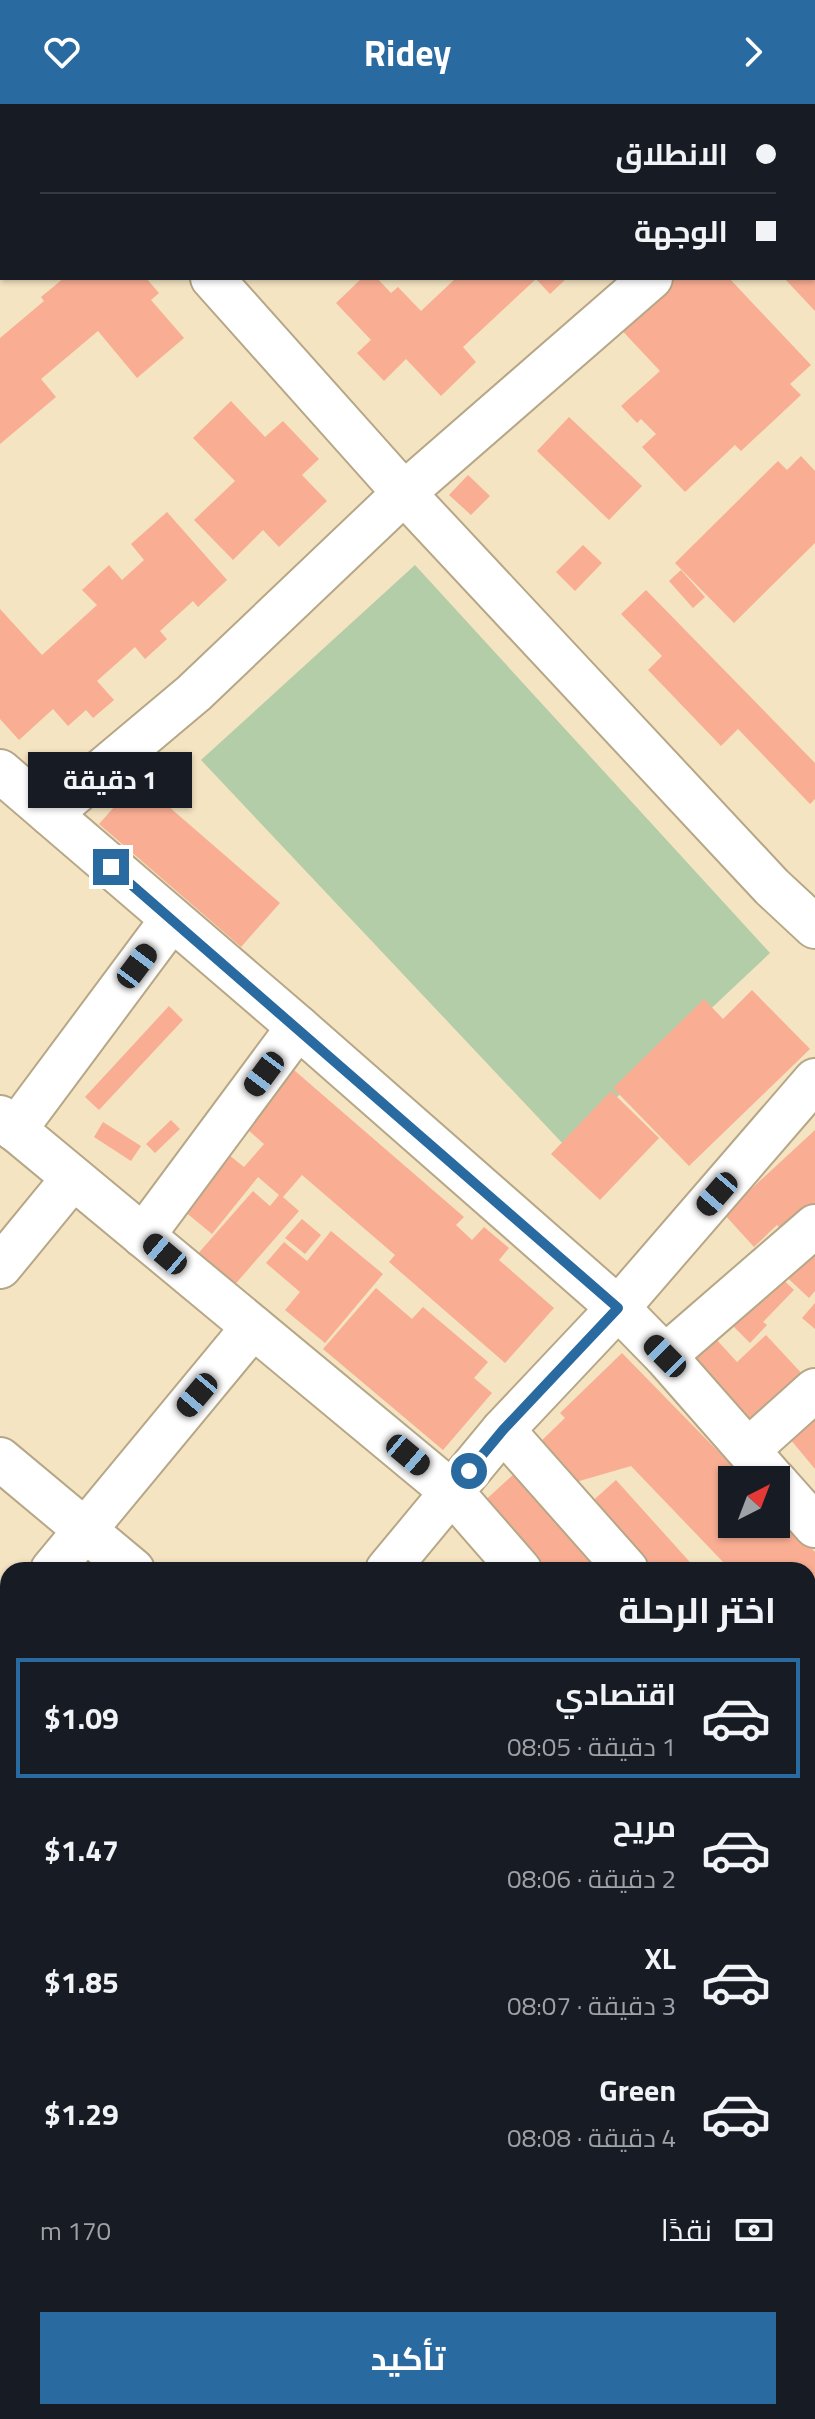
<!DOCTYPE html>
<html lang="ar">
<head>
<meta charset="utf-8">
<style>
	body { margin:0; font-family:"Titillium Web",Cairo,sans-serif; background:#20242c; color:#f1f3f6; direction:rtl; height:100vh; display:flex; flex-direction:column; font-size:30px; white-space:nowrap }
	* { box-sizing:border-box; margin:0 }
	p { font-size:26px; color:#9ea1a6 }
	.icon { flex:none; width:44px; height:44px; fill:none; stroke:currentColor; stroke-width:2; stroke-linecap:round; stroke-linejoin:round }
	.map { position:relative; flex:1; overflow:hidden; direction:ltr }
	.details { position:absolute; left:0px; top:1458px; width:816px; height:858px; display:flex; flex-direction:column; background:#171b24; border-radius:24px 24px 0 0; box-shadow:0 2px 6px #0004; direction:rtl }
	.details>* { flex:none }
	.hud { position:absolute; left:0px; top:0px; width:816px; height:176px; box-shadow:0 2px 6px #0004; direction:rtl; display:grid; align-content:center; height:176px; padding:0 40px; background:#171b24 }
	.needle { width:52px; rotate:42deg }
	.tools { position:absolute; left:718px; top:1362px; display:grid; gap:16px }
	.tools a { display:grid; place-items:center; width:72px; height:72px; border-radius:0px; background:#171b24; box-shadow:0 2px 6px #0004; font-size:40px }
	.end { position:absolute; width:36px; height:36px; margin:-18px; border:10px solid #296aa0; background:#fff; box-shadow:0 0 0 4px #fff }
	.from { border-radius:50% }
	.bubble { position:absolute; height:56px; border-radius:0px; background:#171b24; box-shadow:0 2px 6px #0004; font-size:26px; font-weight:700; line-height:56px; text-align:center; direction:rtl }
	.car { position:absolute; width:24px; height:48px; margin:-24px -12px; border-radius:10px; box-shadow:0 0 6px 2px #0007; background:linear-gradient(#222 24%,#8ab4d8 0 40%,#222 0 76%,#8ab4d8 0 86%,#222 0) }
	.hud b { display:flex; align-items:center; gap:28px; height:76px; font-size:30px }
	.hud b+b { border-top:2px solid #363941 }
	.hud i { width:20px; height:20px; background:#f1f3f6 }
	ul { padding:0; list-style:none }
	li { display:flex; align-items:center; gap:24px; height:120px; margin:0 16px 12px; padding:0 24px; border:4px solid transparent; border-radius:0px }
	li div { flex:1 }
	li b { display:block; font-size:30px }
	li em { font-style:normal; font-weight:700 }
	li.current { border-color:#296aa0 }
	li>.icon { width:72px; height:72px; stroke-width:1.5 }
	h2 { padding:0 40px; font-size:36px; line-height:96px }
	.pay { display:flex; align-items:center; gap:20px; height:88px; padding:0 40px; font-size:30px }
	.pay p { margin-inline-start:auto }
	.primary-button { display:flex; gap:16px; margin-top:auto; padding:16px 40px }
	.primary-button a { flex:1; height:92px; border-radius:0px; background:#296aa0; color:#fff; font-size:32px; font-weight:700; line-height:92px; text-align:center }
	header { display:flex; justify-content:space-between; align-items:center; height:104px; padding:0 40px; background:#296aa0; color:#fff; font-size:36px; font-weight:700 }
	.map>svg:first-child { display:block }
	.green { fill:#b2cda7 }
	.building { fill:#f9ae93 }
	.lines { fill:none; stroke-linecap:round; stroke-linejoin:round }
	.minor-casing { stroke:#b6a787; stroke-width:46 }
	.minor { stroke:#fff; stroke-width:42 }
	.route { stroke:#296aa0; stroke-width:10 }
</style>
</head>
<body>
<header><svg class="icon" aria-label="forward" viewBox="0 0 24 24"><path d="M9 5l7 7-7 7"/></svg>Ridey<svg class="icon" aria-label="heart" viewBox="0 0 24 24"><path d="M12 20l-8-8c-3-5 5-10 8-4 3-6 11-1 8 4z"/></svg></header>
<div class="map">
<svg width="815" height="2315" viewBox="0 0 815 2315">
	<rect width="100%" height="100%" fill="#f4e4c2"/>
	<!-- green -->
	<path class="green" d="M415,461L770,849L565,1042L201,656Z"/>
	<!-- building -->
	<g class="building">
		<path d="M64,174H146L159,189L151,196L184,234L137,274L98,227L41,275L56,293L0,340V234L44,197L41,193Z"/>
		<path d="M362,174H377L391,189L398,183L421,207L456,174H567L550,190L536,175L463,243L476,258L441,292L406,255L384,277L357,249L371,236L336,199Z"/>
		<path d="M662,174H729L811,261L790,280L801,291L741,347L735,341L685,388L642,343L656,330L641,315L637,319L621,302L660,267L615,219Z"/>
		<path d="M784,174H815V207Z"/>
		<path d="M231,297L265,333L283,317L319,355L302,371L327,397L279,443L263,426L233,456L194,416L235,377L193,334Z"/>
		<path d="M569,313L642,382L609,416L537,347Z"/>
		<path d="M801,352L815,367V439L734,519L675,459L778,357L787,366Z"/>
		<path d="M468,371L490,392L471,411L449,391Z"/>
		<path d="M167,408L227,476L198,503L193,497L160,527L167,535L145,555L135,543L97,577L114,596L93,614L86,606L68,622L53,605L19,636L0,615V505L42,551L97,501L82,486L109,461L122,476L144,456L131,440Z"/>
		<path d="M583,441L602,459L575,487L556,468Z"/>
		<path d="M681,466L705,493L693,504L669,477Z"/>
		<path d="M646,486L815,659V695L810,700L738,625L721,642L648,566L662,552L621,510Z"/>
		<path d="M160,652L180,671L160,692L140,673Z"/>
		<path d="M138,676L280,799L241,843L99,720Z"/>
		<path d="M752,886L810,945L689,1062L613,984L704,895L723,915Z"/>
		<path d="M169,902L183,916L99,1006L85,993Z"/>
		<path d="M287,960L464,1113L456,1121L472,1136L484,1123L509,1144L499,1156L554,1204L505,1259L389,1158L395,1151L302,1071L283,1093L299,1107L231,1185L195,1153L253,1087L270,1102L279,1091L258,1073L212,1130L178,1102L224,1047L244,1063L264,1040L238,1017Z"/>
		<path d="M611,987L659,1034L600,1096L551,1050Z"/>
		<path d="M171,1016L180,1025L155,1049L146,1040Z"/>
		<path d="M103,1018L141,1042L131,1057L94,1033Z"/>
		<path d="M815,1026V1112L787,1133L777,1121L754,1143L724,1110Z"/>
		<path d="M302,1115L321,1131L305,1150L285,1134Z"/>
		<path d="M331,1127L383,1170L325,1239L285,1206L300,1188L266,1159L284,1138L307,1157Z"/>
		<path d="M801,1140L815,1153V1187L809,1194L778,1165Z"/>
		<path d="M774,1167L794,1186L763,1218L767,1221L750,1239L727,1216Z"/>
		<path d="M376,1184L412,1215L423,1203L488,1258L474,1274L492,1289L443,1346L323,1245Z"/>
		<path d="M815,1199V1225L802,1214Z"/>
		<path d="M705,1223L737,1258L766,1231L806,1274L741,1334L669,1257Z"/>
		<path d="M622,1249L746,1376H732V1420H776V1407L815,1448V1670L808,1663V1466H719L725,1460L631,1362L576,1378L539,1339L565,1314L560,1309Z"/>
		<path d="M815,1304V1365L785,1329Z"/>
		<path d="M515,1369L605,1466H517L467,1413Z"/>
		<path d="M616,1376L697,1466H631L579,1409Z"/>
		<path d="M808,1695L815,1702V1787L808,1788Z"/>
		<path d="M808,1824L815,1831V1890L808,1884Z"/>
		<path d="M813,1931L815,1933V1973L808,1967V1936Z"/>
		<path d="M808,1969L815,1976V2052L808,2054Z"/>
		<path d="M815,2171V2218L808,2209V2176Z"/>
		<path d="M431,2308H493L487,2315H439Z"/>
	</g>
	<g class="lines">
		<defs>
			<g id="minor">
				<path d="M573,0L575,2"/>
				<path d="M200,2L202,0"/>
				<path d="M517,2L520,0"/>
				<path d="M788,2L791,0"/>
				<path d="M814,32L815,31"/>
				<path d="M212,174L404,389L772,783L815,823"/>
				<path d="M0,667L298,923L618,1204L665,1252L774,1376"/>
				<path d="M50,710L194,589L404,389L651,174"/>
				<path d="M0,1013L452,1388L520,1466"/>
				<path d="M15,1026L172,815"/>
				<path d="M143,1132L298,923"/>
				<path d="M0,1163L73,1074"/>
				<path d="M665,1252L815,1122"/>
				<path d="M503,1326L627,1466"/>
				<path d="M748,1346L815,1286"/>
				<path d="M0,1355L133,1466"/>
				<path d="M776,1378L815,1422"/>
				<path d="M52,1466L253,1223"/>
				<path d="M387,1466L503,1326L618,1204L815,976"/>
				<path d="M0,1529L8,1519"/>
				<path d="M808,1670L815,1678"/>
				<path d="M808,1793L815,1801"/>
				<path d="M0,1867L8,1877"/>
				<path d="M808,2061L815,2064"/>
			</g>
		</defs>
		<!-- minor casing -->
		<use href="#minor" class="minor-casing"/>
		<!-- minor -->
		<use href="#minor" class="minor"/>
	</g>
	<g class="lines">
		<!-- route -->
		<path class="route" d="M111,763L618,1204L503,1326L469,1367"/>
	</g>
</svg>
<div class="tools">
<a><svg class="needle" viewBox="-14 -14 28 28"><path d="M0-13l5 13h-10z" fill="#e53935"/><path d="M0 13l5-13h-10z" fill="#9ea1a6"/></svg></a>
</div>
<i class="end from" style="left:469px;top:1367px"></i>
<i class="end" style="left:111px;top:763px"></i>
<div class="bubble" style="left:28px;top:648px;width:164px">1 دقيقة</div>
<i class="car" style="left:137px;top:862px;rotate:37deg"></i>
<i class="car" style="left:264px;top:970px;rotate:217deg"></i>
<i class="car" style="left:717px;top:1090px;rotate:221deg"></i>
<i class="car" style="left:165px;top:1150px;rotate:310deg"></i>
<i class="car" style="left:665px;top:1252px;rotate:315deg"></i>
<i class="car" style="left:197px;top:1291px;rotate:220deg"></i>
<i class="car" style="left:408px;top:1351px;rotate:130deg"></i>
<div class="hud">
<b><i class="from"></i>الانطلاق</b>
<b><i></i>الوجهة</b>
</div>
<section class="details">
<h2>اختر الرحلة</h2>
<ul>
<li class="current"><svg class="icon" aria-label="car" viewBox="0 0 24 24"><path d="M5 17H2v-5l4-1 3-4h7l3 4 3 1v5h-3M9 17h6M6 11h13"/><circle cx="7" cy="17" r="2"/><circle cx="17" cy="17" r="2"/></svg><div><b>اقتصادي</b><p>1 دقيقة · 08:05</p></div><em>$1.09</em></li>
<li><svg class="icon" aria-label="car" viewBox="0 0 24 24"><path d="M5 17H2v-5l4-1 3-4h7l3 4 3 1v5h-3M9 17h6M6 11h13"/><circle cx="7" cy="17" r="2"/><circle cx="17" cy="17" r="2"/></svg><div><b>مريح</b><p>2 دقيقة · 08:06</p></div><em>$1.47</em></li>
<li><svg class="icon" aria-label="car" viewBox="0 0 24 24"><path d="M5 17H2v-5l4-1 3-4h7l3 4 3 1v5h-3M9 17h6M6 11h13"/><circle cx="7" cy="17" r="2"/><circle cx="17" cy="17" r="2"/></svg><div><b>XL</b><p>3 دقيقة · 08:07</p></div><em>$1.85</em></li>
<li><svg class="icon" aria-label="car" viewBox="0 0 24 24"><path d="M5 17H2v-5l4-1 3-4h7l3 4 3 1v5h-3M9 17h6M6 11h13"/><circle cx="7" cy="17" r="2"/><circle cx="17" cy="17" r="2"/></svg><div><b>Green</b><p>4 دقيقة · 08:08</p></div><em>$1.29</em></li>
</ul>
<div class="pay"><svg class="icon" aria-label="cash" viewBox="0 0 24 24"><path d="M3 7h18v10H3z"/><circle cx="12" cy="12" r="2"/></svg>نقدًا<p>170 m</p></div>
<div class="primary-button"><a>تأكيد</a></div>
</section>
</div>
</body>
</html>
